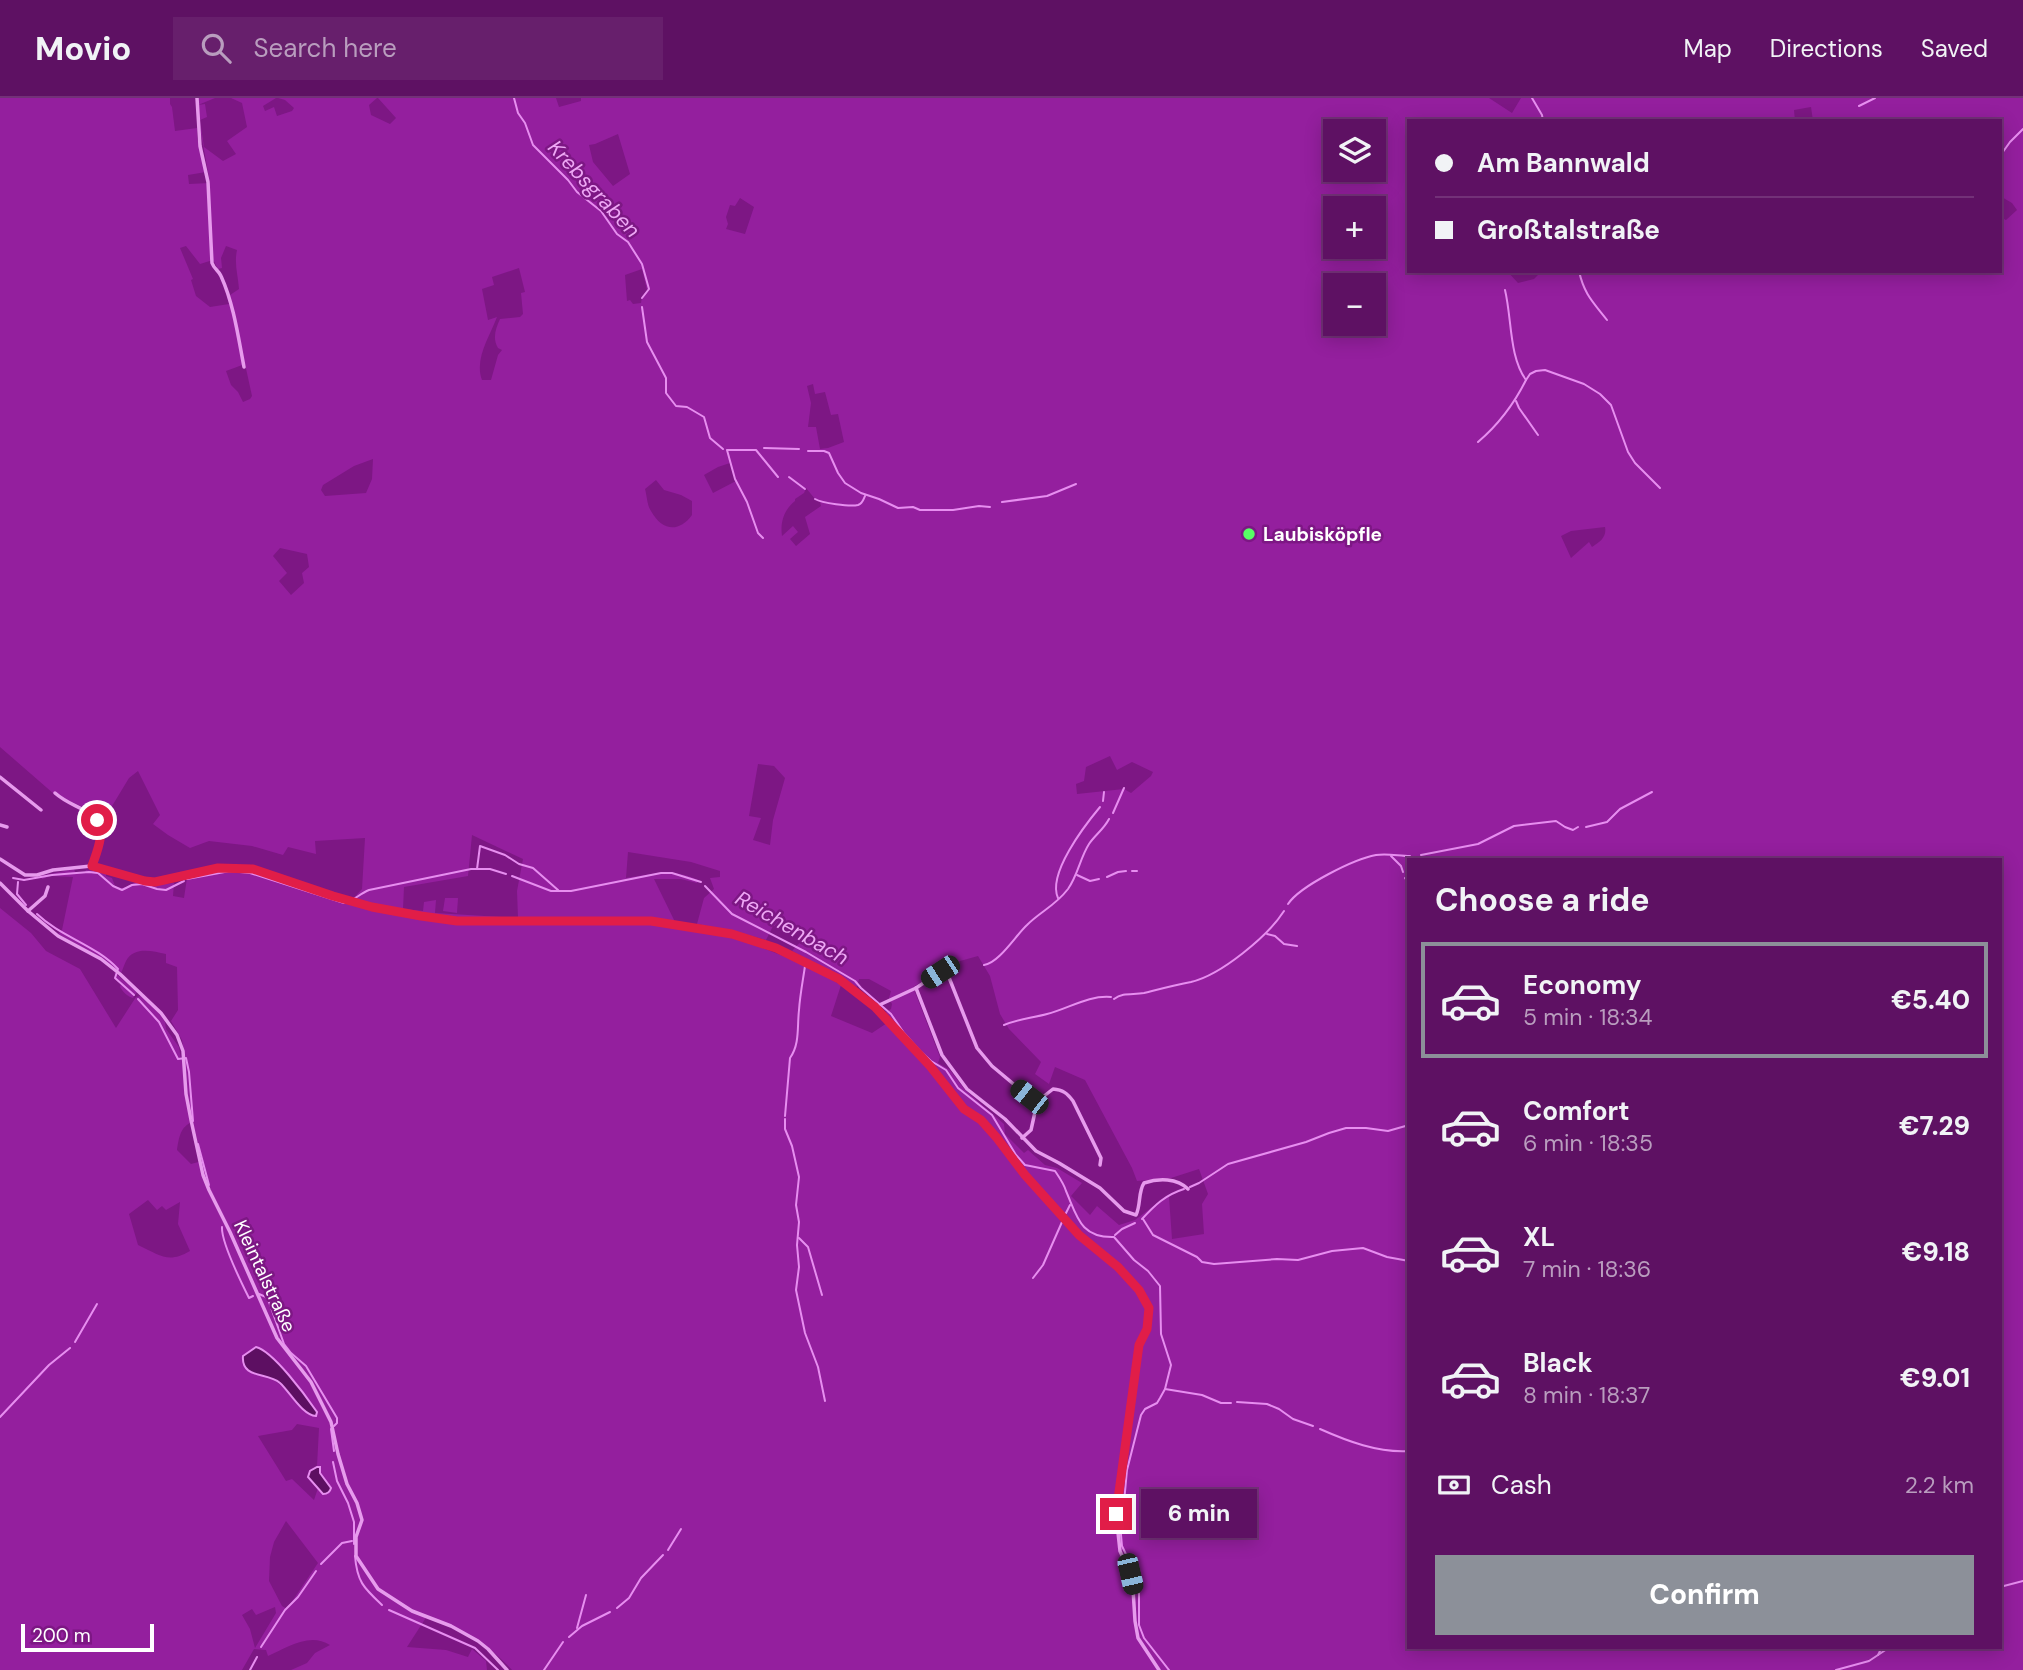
<!DOCTYPE html>
<html lang="en">
<head>
<meta charset="utf-8">
<style>
	body { margin:0; font-family:"DM Sans",sans-serif; background:#671f6c; color:#f1f3f6; height:100vh; display:flex; flex-direction:column; font-size:26px; white-space:nowrap }
	* { box-sizing:border-box; margin:0 }
	p { font-size:23px; color:#b99dbe }
	.icon { flex:none; width:38px; height:38px; fill:none; stroke:currentColor; stroke-width:2; stroke-linecap:round; stroke-linejoin:round }
	.map { position:relative; flex:1; overflow:hidden }
	.panel { position:absolute; left:1407px; top:760px; width:595px; height:791px; display:flex; flex-direction:column; background:#5e1163; border-radius:0px; box-shadow:0 4px 18px #0003,0 0 0 2px #733178 }
	.panel>* { flex:none }
	.guide { position:absolute; left:1407px; top:21px; width:595px; height:154px; border-radius:0px; box-shadow:0 4px 18px #0003,0 0 0 2px #733178; display:grid; align-content:center; height:154px; padding:0 28px; background:#5e1163 }
	.buttons { position:absolute; left:1323px; top:21px; display:grid; gap:14px }
	.buttons a { display:grid; place-items:center; width:63px; height:63px; border-radius:0px; background:#5e1163; box-shadow:0 4px 18px #0003,0 0 0 2px #733178; font-size:35px }
	.scale { position:absolute; left:21px; bottom:18px; width:133px; box-sizing:border-box; padding-left:7px; border:4px solid #fff; border-top:0; font-size:19px; line-height:24px; white-space:nowrap; color:#fff; -webkit-text-stroke:5px #7d1784; paint-order:stroke }
	.end { position:absolute; width:32px; height:32px; margin:-16px; border:9px solid #e11d48; background:#fff; box-shadow:0 0 0 4px #fff }
	.from { border-radius:50% }
	.bubble { position:absolute; height:49px; border-radius:0px; background:#5e1163; box-shadow:0 4px 18px #0003,0 0 0 2px #733178; font-size:23px; font-weight:800; line-height:49px; text-align:center }
	.car { position:absolute; width:21px; height:42px; margin:-21px -10px; border-radius:9px; box-shadow:0 0 5px 2px #0007; background:linear-gradient(#222 24%,#8ab4d8 0 40%,#222 0 76%,#8ab4d8 0 86%,#222 0) }
	.guide b { display:flex; align-items:center; gap:24px; height:66px; font-size:26px }
	.guide b+b { border-top:2px solid #733178 }
	.guide i { width:18px; height:18px; background:#f1f3f6 }
	ul { padding:0; list-style:none }
	li { display:flex; align-items:center; gap:21px; height:116px; margin:0 14px 10px; padding:0 14px; border:4px solid transparent; border-radius:0px }
	li div { flex:1 }
	li b { display:block; font-size:26px }
	li em { font-style:normal; font-weight:800 }
	li.active { border-color:#8c9099 }
	li>.icon { width:63px; height:63px; stroke-width:1.5 }
	h2 { padding:0 28px; font-size:32px; line-height:84px }
	.pay { display:flex; align-items:center; gap:18px; height:77px; padding:0 28px; font-size:26px }
	.pay p { margin-inline-start:auto }
	.button { display:flex; gap:14px; margin-top:auto; padding:14px 28px }
	.button a { flex:1; height:80px; border-radius:0px; background:#8c9099; color:#fff; font-size:28px; font-weight:800; line-height:80px; text-align:center }
	header { display:flex; align-items:center; gap:42px; box-sizing:border-box; height:98px; padding:0 35px; background:#5e1163; border-bottom:2px solid #733178 }
	header strong { font-size:33px }
	nav { display:flex; gap:38px; margin-inline-start:auto; font-size:24px }
	.search { width:490px; height:63px; background:#671f6c; display:flex; align-items:center; gap:18px; box-sizing:border-box; padding:0 24px; border-radius:0px; color:#b99dbe; font-size:26px }
	.map>svg:first-child { display:block }
	.green { fill:#941f9e; fill-rule:evenodd }
	.water { fill:#5d0f62; stroke:#e78ef0; stroke-width:2 }
	.lines { fill:none; stroke-linecap:round; stroke-linejoin:round }
	.stream { stroke:#e78ef0; stroke-width:2 }
	.minor { stroke:#e79bed; stroke-width:3.5 }
	.route { stroke:#e11d48; stroke-width:9 }
	.poi-dot { fill:#57ff65; stroke:#7d1784; stroke-width:2.5 }
	.labels { text-anchor:middle; dominant-baseline:central; stroke-width:5; stroke-linejoin:round; paint-order:stroke }
	.poi-label { font-size:19px; font-weight:bold; fill:#fff; stroke:#7d1784; text-anchor:start }
	.street-label { font-size:19px; fill:#fff; stroke:#7d1784 }
	.water-label { font-size:21px; font-style:italic; fill:#eea7f5; stroke:#7d1784 }
</style>
</head>
<body>
<header>
<strong>Movio</strong>
<div class="search"><svg class="icon" aria-label="search" viewBox="0 0 24 24"><circle cx="10" cy="10" r="6"/><path d="M15 15l6 6"/></svg>Search here</div>
<nav><a>Map</a><a>Directions</a><a>Saved</a></nav>
</header>
<div class="map">
<svg width="2023" height="1572" viewBox="0 0 2023 1572">
	<rect width="100%" height="100%" fill="#7d1784"/>
	<!-- green -->
	<g class="green">
		<path d="M0,0H170V6L172,9L175,33L197,30V40L206,74L188,77L189,86L210,85L199,24L198,0H215L198,7L205,6L207,19L200,22L204,49L223,63L236,56L227,43L247,29L242,5L231,0H276L263,8L265,13L274,9L277,18L292,13L294,10L285,2L278,0H377L369,7L371,17L390,26L396,20L378,0H556L559,9L581,3V0H1489L1512,15L1521,0H2023V1572H512C486,1544 463,1531 427,1518L407,1549L446,1552L468,1559L472,1551L486,1563L487,1572H291L307,1565L315,1555L330,1547C309,1534 287,1550 268,1558L266,1552L254,1551L242,1572H0V810L31,835L46,853L80,871L116,930L136,899L141,898L159,915L165,924L166,931L179,949L181,961H185L182,942L171,923L178,912L177,869L166,865V856C152,853 134,848 126,863C124,867 123,871 121,875L100,859L58,836L62,832L73,779L51,778L42,781L41,778L74,771L75,774H85L86,772L106,774V778L112,780L115,788C125,793 128,787 138,783L150,787L174,785L173,798L184,800L187,780L208,774L226,771L253,774L355,807L356,802L353,801L362,791L365,740L315,743L316,756L288,749L283,757L252,748L209,743L190,750L168,737L153,726L160,717L138,673L129,680L103,723L90,712L54,696L0,649ZM1811,9L1813,23H2000V98L2012,105L2017,112L2006,122L2000,119V173H1542L1534,181L1518,185L1507,173H1409V23H1795L1794,12ZM1335,33H1374V72H1335ZM618,36L630,76L613,88L593,64L589,47L595,46ZM740,100L754,109L745,136L726,131L728,126L726,119L730,107L735,108ZM1335,110H1374V149H1335ZM186,148L200,166L213,162L218,171L222,170L221,160L226,148L237,152C234,166 238,177 239,191L227,199L229,206L210,209L196,198L191,182L193,181L180,150ZM519,170L525,194L521,195L523,216L520,219L500,221C496,230 492,240 498,250L502,252L498,257L491,282H482C474,261 490,238 497,219L488,222L482,191L494,187L492,179ZM642,171L647,192L642,199L641,205L633,206L630,202L627,203L625,177ZM1335,187H1374V226H1335ZM245,266L252,298L250,301L243,304L238,294L231,287L226,273ZM813,286L815,296L825,294L831,317L838,316L844,344L828,350L820,351L816,329H808L811,305L807,288ZM373,361L372,381L366,395L325,398L321,392L323,387L354,368ZM730,365L736,383L713,395L704,377L718,369ZM656,382L664,392L681,397L692,403V417C679,435 662,433 651,413C647,407 647,398 645,391ZM806,390L815,401L820,404L821,408L805,419L810,436L796,448L790,441L798,434L793,428L782,438C780,424 784,412 795,403V401L804,395ZM1605,429C1607,439 1600,444 1592,449L1589,444L1571,460L1561,438L1571,433ZM280,450L307,456L309,469L302,475L304,485L291,497L279,483L287,475L273,458ZM1110,658L1117,672L1132,664L1153,674L1151,678L1131,695L1124,691L1077,696L1076,686L1084,683L1086,669ZM758,666L774,668L785,680L773,722L770,747L753,742L761,720L749,718ZM472,737L523,761L517,793L518,820L435,815L436,802L424,804L423,813L403,811L404,789L468,778ZM628,754L691,764L720,773V779L710,780L714,791L704,800L697,826L738,834L766,842L773,828L780,830L784,822L797,828L807,837L792,853L857,889L859,881H869L891,893L889,900L892,906L891,911L885,915L890,919L887,925L872,935L831,918L841,887C785,855 740,839 677,828L654,781H681L697,785L698,782C674,770 651,776 626,780ZM1409,761H2000V1549H1409ZM978,858L990,878L1000,916L1009,931L1041,964L1035,976L1049,986L1055,969L1085,982L1132,1070L1137,1083L1171,1080L1199,1071L1208,1096L1202,1106L1204,1136L1172,1141L1169,1099L1167,1098L1135,1122L1119,1127L1097,1108L1090,1117L1071,1098L1082,1085L1057,1070L1045,1067L1028,1052L1024,1055L1005,1036L1004,1026L965,992L950,972L938,965L940,959L913,889L953,865ZM193,1024L202,1063L191,1066L177,1052C179,1040 180,1028 193,1024ZM148,1102L157,1112L162,1108L166,1112L180,1104L178,1126L190,1153C168,1166 160,1157 138,1147L129,1116ZM252,1251L265,1252L297,1286L317,1313H304C292,1297 279,1281 260,1277L249,1254ZM297,1326L319,1330L317,1368L320,1384L314,1402L292,1381L286,1383L258,1338L292,1332ZM1104,1402L1121,1403L1119,1425H1102ZM286,1423L318,1465L287,1511L282,1508L269,1483L270,1459L274,1444ZM275,1509L276,1515L255,1550L250,1531L242,1517L252,1511L256,1517Z"/>
		<path d="M445,800H458L457,815L443,813Z"/>
		<path d="M114,874L137,894L133,900C127,898 123,894 120,889L121,886L116,881Z"/>
	</g>
	<!-- water -->
	<g class="water">
		<path d="M256,1249C273,1253 306,1298 317,1314L316,1318C302,1317 290,1294 280,1285C267,1274 241,1281 243,1258Z"/>
		<path d="M317,1369H320V1375L331,1390C330,1394 328,1396 323,1396L308,1379L310,1373Z"/>
	</g>
	<g class="lines">
		<!-- stream -->
		<g class="stream">
			<path d="M514,0L518,15L525,25L533,47L568,82L577,94L601,113L617,136L628,144L642,166L649,191L642,200"/>
			<path d="M1532,0L1542,17L1543,23"/>
			<path d="M1859,8L1875,0"/>
			<path d="M2000,58L2010,44L2023,31"/>
			<path d="M1579,173C1584,196 1593,204 1607,222"/>
			<path d="M642,209L647,244L666,280V295L676,308L687,309L704,319L710,340L723,351"/>
			<path d="M1526,282L1530,276L1536,273L1545,272L1584,286L1600,296L1611,307L1628,354L1635,365L1660,390"/>
			<path d="M1516,303L1519,310L1538,337"/>
			<path d="M1478,344C1498,327 1514,306 1526,282C1509,259 1512,221 1505,192"/>
			<path d="M764,350L799,351"/>
			<path d="M808,353H824L829,355L838,375L845,385L861,395L879,401L898,410L913,409L920,412H953L979,408L990,409"/>
			<path d="M789,379L805,391"/>
			<path d="M815,401C822,405 850,409 858,407C863,405 863,402 865,398"/>
			<path d="M1002,404L1047,398L1076,386"/>
			<path d="M763,440L758,435L747,404L735,381L727,352H756L778,379"/>
			<path d="M1103,703L1104,694"/>
			<path d="M1113,715L1124,690"/>
			<path d="M1586,729L1607,724L1620,711L1652,694"/>
			<path d="M1421,757L1478,746L1514,728L1556,723L1565,729L1573,732L1578,729"/>
			<path d="M1391,758L1401,768L1403,774"/>
			<path d="M477,771L480,748L505,757L519,766L533,770L558,792"/>
			<path d="M1132,773H1137"/>
			<path d="M1077,777L1090,783L1099,781"/>
			<path d="M512,778L551,793H571L661,775H672L701,784"/>
			<path d="M1107,779L1118,774L1126,773"/>
			<path d="M13,780L24,782L52,777L89,774L98,775L113,788L122,792L132,787L142,786L157,791L166,792L184,783"/>
			<path d="M1405,780L1409,786"/>
			<path d="M187,781L230,773L250,775L344,805C354,803 359,796 369,792L471,771H490L506,776"/>
			<path d="M18,784L17,796L26,807"/>
			<path d="M705,788L732,816L806,854L855,883L861,890L891,916L904,935L920,953L931,963L946,972L958,990L992,1017L1016,1057L1025,1067L1055,1073C1059,1079 1064,1086 1066,1093C1077,1118 1080,1140 1114,1139L1134,1162L1148,1173L1160,1188L1161,1236L1171,1267L1165,1291L1160,1300L1157,1305L1145,1311L1141,1317L1127,1372L1121,1437L1122,1448L1136,1477L1139,1491V1527L1144,1540L1169,1572"/>
			<path d="M1058,800C1047,776 1085,727 1100,709"/>
			<path d="M1288,806C1300,788 1354,761 1376,757C1387,755 1399,758 1410,758"/>
			<path d="M37,816C61,839 96,847 118,871L115,880L134,897"/>
			<path d="M1267,836L1275,838L1284,846L1297,848"/>
			<path d="M984,867C999,865 1016,837 1027,827C1041,813 1055,808 1068,791C1078,777 1080,760 1089,746C1095,737 1104,731 1109,721"/>
			<path d="M138,901L159,924L178,961L186,960L189,974L193,1023"/>
			<path d="M1114,901C1123,894 1133,897 1144,895C1160,891 1175,887 1191,884C1221,877 1268,838 1284,813"/>
			<path d="M1004,927C1018,921 1032,920 1047,916C1068,911 1088,897 1111,899"/>
			<path d="M785,1018L790,960C800,946 797,929 799,912C800,897 803,882 805,868"/>
			<path d="M785,1021V1031L792,1048L799,1079L796,1107L799,1124L797,1147L799,1169L796,1192L805,1235L818,1269L825,1303"/>
			<path d="M198,1046L209,1087"/>
			<path d="M1190,1089L1199,1085L1228,1066L1306,1044L1329,1035L1346,1030H1366L1388,1033L1409,1027"/>
			<path d="M1066,1115L1070,1107"/>
			<path d="M1142,1121C1155,1107 1165,1097 1184,1091"/>
			<path d="M1143,1121L1153,1137L1197,1159L1202,1164L1214,1166L1277,1161L1298,1162L1332,1153L1363,1150L1387,1159L1409,1163"/>
			<path d="M222,1129C221,1143 242,1186 249,1200L253,1198"/>
			<path d="M1115,1137L1122,1131L1135,1125"/>
			<path d="M799,1140L808,1149L822,1197"/>
			<path d="M1033,1180L1043,1167L1062,1124"/>
			<path d="M259,1196L266,1199L269,1204L284,1246L291,1255L306,1268L337,1320V1325L334,1328"/>
			<path d="M75,1244L97,1206"/>
			<path d="M1165,1291L1202,1297L1221,1305H1231"/>
			<path d="M1237,1304L1267,1306L1279,1311L1293,1321L1313,1328"/>
			<path d="M0,1319L49,1267L70,1250"/>
			<path d="M331,1331L334,1353"/>
			<path d="M1320,1331C1347,1343 1378,1355 1409,1353"/>
			<path d="M333,1364L337,1383L348,1405L354,1424V1446"/>
			<path d="M668,1452L681,1431"/>
			<path d="M355,1458C357,1484 364,1490 382,1507"/>
			<path d="M321,1466L342,1445L352,1443"/>
			<path d="M2000,1489L2023,1483"/>
			<path d="M617,1510L629,1500L641,1480L663,1457"/>
			<path d="M389,1512L475,1550L498,1572"/>
			<path d="M577,1530L586,1497"/>
			<path d="M569,1539L582,1528L610,1514"/>
			<path d="M261,1549L285,1512L298,1499L316,1473"/>
			<path d="M1878,1557L1882,1549"/>
			<path d="M250,1572L257,1559"/>
			<path d="M544,1572L563,1544"/>
			<path d="M1836,1572L1869,1563L1890,1549"/>
		</g>
		<!-- minor -->
		<g class="minor">
			<path d="M197,0L200,48L208,84L212,165C214,171 219,173 221,178C234,207 238,238 244,269"/>
			<path d="M0,679L41,712"/>
			<path d="M55,695C73,711 90,708 102,731"/>
			<path d="M0,727L7,729"/>
			<path d="M0,761L25,777H37L53,772L91,768L145,783L155,784L184,779L218,770L253,771L356,804L389,813L457,823H651L713,832L776,850L839,881L875,909L940,980L964,1011L981,1022L997,1040L1025,1077L1052,1104L1079,1137L1118,1169L1139,1192L1149,1210L1147,1231L1139,1247L1116,1416L1120,1453L1130,1476L1133,1491L1135,1523L1138,1540L1159,1572"/>
			<path d="M91,768L104,725"/>
			<path d="M0,785L28,813L58,838L101,861L120,876L161,915L177,937L183,953L186,996L191,1022L203,1077L209,1092L230,1134L277,1240L311,1284L331,1324L338,1356L347,1386L357,1405L362,1422L356,1439V1458L378,1491L412,1513L451,1528L478,1543L488,1551L507,1572"/>
			<path d="M28,813L45,798L48,789"/>
			<path d="M916,890L942,957L967,991L1005,1021L1036,1053L1059,1065L1100,1090L1124,1113L1136,1117C1141,1107 1138,1094 1144,1085C1159,1080 1177,1080 1188,1091"/>
			<path d="M875,909L916,890L940,874L948,877L977,950L992,968L1029,999L1034,1006L1035,1014L1031,1032L1022,1040"/>
			<path d="M1034,1006L1053,991C1063,992 1067,995 1073,1003L1101,1060L1100,1067"/>
		</g>
	</g>
	<g class="lines">
		<!-- route -->
		<path class="route" d="M97,722C105,737 97,753 92,768L145,783L155,784L218,770L253,771L333,798L372,809L421,818L457,823H651L732,836L776,850L839,881L875,909L930,968L964,1011L981,1022L997,1040L1025,1077L1079,1137L1118,1169L1139,1192L1149,1210L1147,1231L1139,1247L1116,1416"/>
	</g>
	<!-- markers -->
	<circle class="poi-dot" cx="1249" cy="436" r="7"/>
	<g class="labels">
		<!-- poi labels -->
		<g class="poi-label">
			<text x="1263" y="436">Laubisköpfle</text>
		</g>
		<!-- street labels -->
		<g class="street-label">
			<text transform="translate(265 1178) rotate(65)">Kleintalstraße</text>
		</g>
		<!-- water labels -->
		<g class="water-label">
			<text transform="translate(594 91) rotate(47)">Krebsgraben</text>
			<text transform="translate(792 830) rotate(30)">Reichenbach</text>
		</g>
	</g>
</svg>
<div class="buttons">
<a><svg class="icon" aria-label="layers" viewBox="0 0 24 24"><path d="M12 4l9 5-9 5-9-5zM3 14l9 5 9-5"/></svg></a>
<a>+</a>
<a>−</a>
</div>
<div class="scale">200 m</div>
<i class="end from" style="left:97px;top:722px"></i>
<i class="end" style="left:1116px;top:1416px"></i>
<div class="bubble" style="left:1141px;top:1391px;width:116px">6 min</div>
<i class="car" style="left:940px;top:874px;rotate:237deg"></i>
<i class="car" style="left:1029px;top:999px;rotate:308deg"></i>
<i class="car" style="left:1130px;top:1476px;rotate:167deg"></i>
<div class="guide">
<b><i class="from"></i>Am Bannwald</b>
<b><i></i>Großtalstraße</b>
</div>
<section class="panel">
<h2>Choose a ride</h2>
<ul>
<li class="active"><svg class="icon" aria-label="car" viewBox="0 0 24 24"><path d="M5 17H2v-5l4-1 3-4h7l3 4 3 1v5h-3M9 17h6M6 11h13"/><circle cx="7" cy="17" r="2"/><circle cx="17" cy="17" r="2"/></svg><div><b>Economy</b><p>5 min · 18:34</p></div><em>€5.40</em></li>
<li><svg class="icon" aria-label="car" viewBox="0 0 24 24"><path d="M5 17H2v-5l4-1 3-4h7l3 4 3 1v5h-3M9 17h6M6 11h13"/><circle cx="7" cy="17" r="2"/><circle cx="17" cy="17" r="2"/></svg><div><b>Comfort</b><p>6 min · 18:35</p></div><em>€7.29</em></li>
<li><svg class="icon" aria-label="car" viewBox="0 0 24 24"><path d="M5 17H2v-5l4-1 3-4h7l3 4 3 1v5h-3M9 17h6M6 11h13"/><circle cx="7" cy="17" r="2"/><circle cx="17" cy="17" r="2"/></svg><div><b>XL</b><p>7 min · 18:36</p></div><em>€9.18</em></li>
<li><svg class="icon" aria-label="car" viewBox="0 0 24 24"><path d="M5 17H2v-5l4-1 3-4h7l3 4 3 1v5h-3M9 17h6M6 11h13"/><circle cx="7" cy="17" r="2"/><circle cx="17" cy="17" r="2"/></svg><div><b>Black</b><p>8 min · 18:37</p></div><em>€9.01</em></li>
</ul>
<div class="pay"><svg class="icon" aria-label="cash" viewBox="0 0 24 24"><path d="M3 7h18v10H3z"/><circle cx="12" cy="12" r="2"/></svg>Cash<p>2.2 km</p></div>
<div class="button"><a>Confirm</a></div>
</section>
</div>
</body>
</html>
